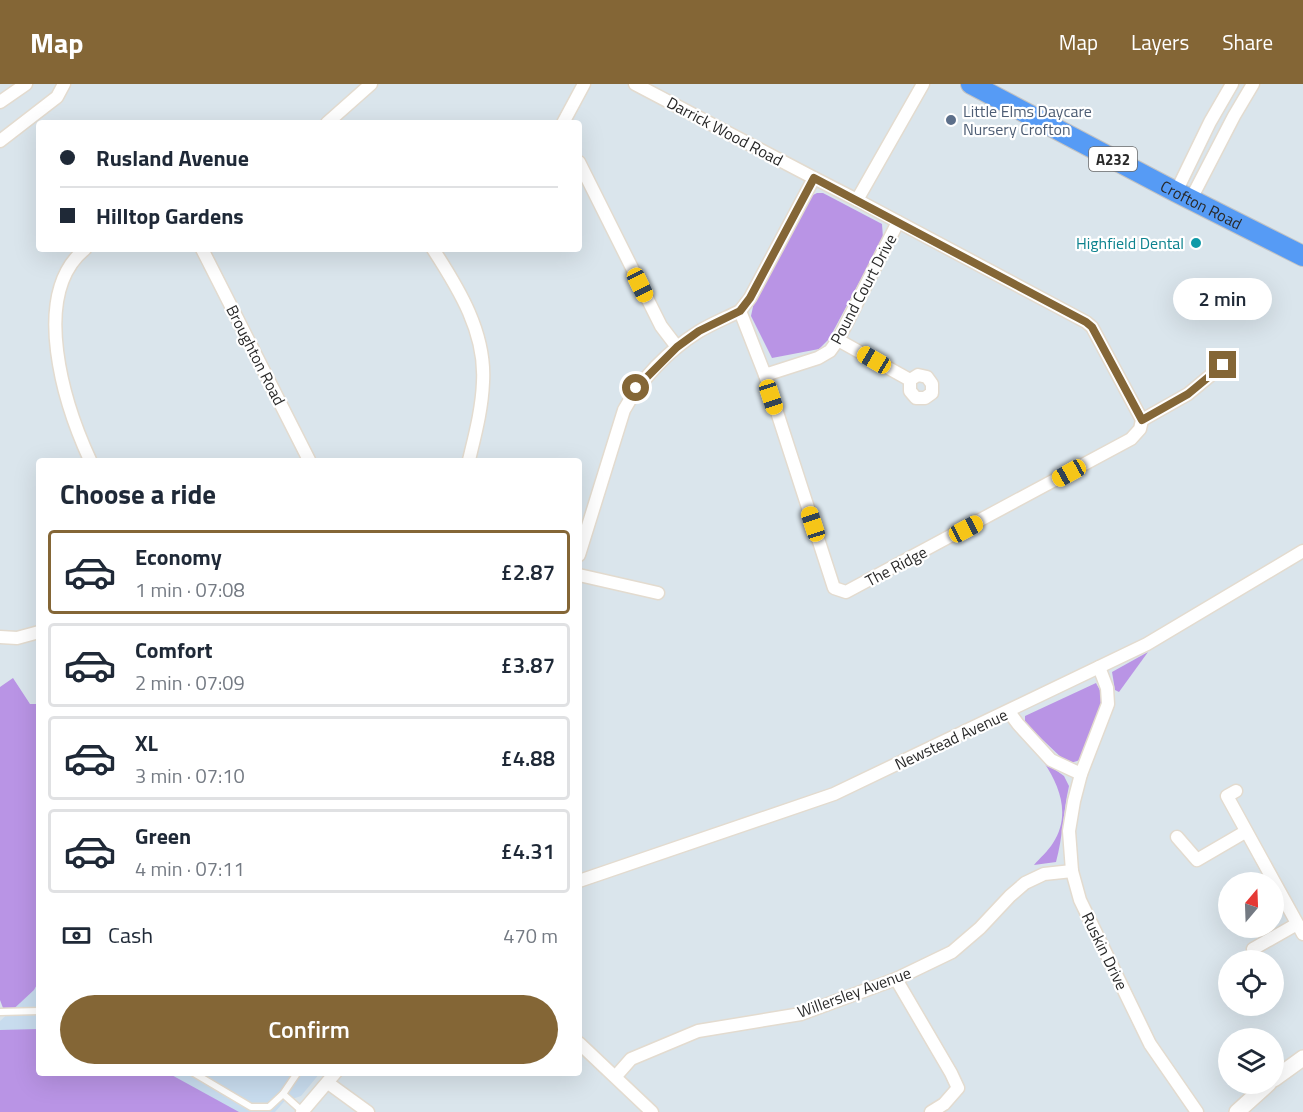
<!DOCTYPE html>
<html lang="en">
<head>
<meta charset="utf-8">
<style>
	body { margin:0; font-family:"Titillium Web",sans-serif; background:#f2f2f3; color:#1f2937; height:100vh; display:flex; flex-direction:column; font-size:22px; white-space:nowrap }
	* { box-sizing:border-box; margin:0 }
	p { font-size:20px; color:#747a83 }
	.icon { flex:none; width:33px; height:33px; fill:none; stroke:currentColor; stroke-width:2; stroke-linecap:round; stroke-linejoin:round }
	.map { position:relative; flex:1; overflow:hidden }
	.side { position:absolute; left:36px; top:374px; width:546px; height:618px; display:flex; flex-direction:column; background:#fff; border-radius:6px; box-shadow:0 6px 24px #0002 }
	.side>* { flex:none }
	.hud { position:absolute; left:36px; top:36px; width:546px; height:132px; border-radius:6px; box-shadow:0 6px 24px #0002; display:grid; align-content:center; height:132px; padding:0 24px; background:#fff }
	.needle { width:39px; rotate:19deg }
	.fabs { position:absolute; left:1218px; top:788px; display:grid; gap:12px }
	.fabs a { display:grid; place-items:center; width:66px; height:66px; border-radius:50%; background:#fff; box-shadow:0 6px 24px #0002; font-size:30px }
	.end { position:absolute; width:27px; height:27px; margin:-14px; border:8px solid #846636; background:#fff; box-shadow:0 0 0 3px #fff }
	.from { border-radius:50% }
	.bubble { position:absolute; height:42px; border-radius:21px; background:#fff; box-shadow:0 6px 24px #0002; font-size:20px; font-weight:600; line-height:42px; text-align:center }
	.car { position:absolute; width:18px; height:36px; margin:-18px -9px; border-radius:8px; box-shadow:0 0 4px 2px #0007; background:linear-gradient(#f5c518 24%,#345 0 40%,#f5c518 0 76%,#345 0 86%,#f5c518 0) }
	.hud b { display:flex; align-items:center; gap:21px; height:57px; font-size:22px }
	.hud b+b { border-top:2px solid #e0e1e3 }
	.hud i { width:15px; height:15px; background:#1f2937 }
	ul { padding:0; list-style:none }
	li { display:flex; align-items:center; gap:18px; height:84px; margin:0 12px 9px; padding:0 12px; border:3px solid #e0e1e3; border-radius:6px }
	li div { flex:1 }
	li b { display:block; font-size:22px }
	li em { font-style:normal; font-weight:600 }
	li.active { border-color:#846636 }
	li>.icon { width:54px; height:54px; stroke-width:1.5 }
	h2 { padding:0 24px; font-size:27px; line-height:72px }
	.pay { display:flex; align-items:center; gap:15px; height:66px; padding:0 24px; font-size:22px }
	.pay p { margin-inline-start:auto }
	.action { display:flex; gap:12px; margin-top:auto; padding:12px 24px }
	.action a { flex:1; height:69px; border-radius:36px; background:#846636; color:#fff; font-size:24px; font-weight:600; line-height:69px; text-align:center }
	header { display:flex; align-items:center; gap:36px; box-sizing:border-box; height:84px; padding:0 30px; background:#846636; color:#fff }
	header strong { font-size:28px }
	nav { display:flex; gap:33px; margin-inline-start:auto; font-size:21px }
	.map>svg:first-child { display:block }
	.education { fill:#c8dcee }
	.green { fill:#b994e5 }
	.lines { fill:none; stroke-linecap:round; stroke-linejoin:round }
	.service-casing { stroke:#e3dbcf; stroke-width:9 }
	.minor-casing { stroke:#e3dbcf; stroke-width:15 }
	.tertiary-casing { stroke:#e3dbcf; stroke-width:18 }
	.primary-casing { stroke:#c3c3c3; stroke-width:22 }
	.service { stroke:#fff; stroke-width:6 }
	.minor { stroke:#fff; stroke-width:12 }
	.tertiary { stroke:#fff; stroke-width:15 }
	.primary { stroke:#569bf5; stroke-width:20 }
	.route { stroke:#846636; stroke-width:8 }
	.service-dot { fill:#5c6f8a; stroke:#fff; stroke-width:2 }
	.culture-dot { fill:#0f9aa8; stroke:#fff; stroke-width:2 }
	.labels { text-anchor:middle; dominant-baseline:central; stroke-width:4.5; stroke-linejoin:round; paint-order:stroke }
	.shield { fill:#fff; stroke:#696969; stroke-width:1.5 }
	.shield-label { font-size:15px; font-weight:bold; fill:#292929 }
	.service-label { font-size:16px; fill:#4e5e75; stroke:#fff; text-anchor:start }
	.street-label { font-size:16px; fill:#292929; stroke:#fff }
	.culture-label { font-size:16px; fill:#0d838f; stroke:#fff; text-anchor:end }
</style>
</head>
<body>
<header>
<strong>Map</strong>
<nav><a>Map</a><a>Layers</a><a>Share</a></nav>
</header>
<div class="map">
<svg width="1303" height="1028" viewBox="0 0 1303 1028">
	<rect width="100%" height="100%" fill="#dae5ec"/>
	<!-- education -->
	<path class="education" d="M39,897V988L320,989L301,1012L292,1015L288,1013L275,1028H0V937L34,906Z"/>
	<!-- green -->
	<g class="green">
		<path d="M817,109H823L882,140L883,154L829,255L819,265L772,274L751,232L754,218L811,112Z"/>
		<path d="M1148,568L1119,608L1115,606L1112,588Z"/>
		<path d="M13,594L30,620H39V897L34,906L6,932L0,916V603Z"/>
		<path d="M1096,599C1099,605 1103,610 1102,617C1101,626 1085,671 1079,676C1074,679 1070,678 1065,677L1025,639V632Z"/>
		<path d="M1043,677L1064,692L1069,702C1063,728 1063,753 1056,778L1034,781C1040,774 1048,767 1053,759C1071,731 1060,702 1043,677Z"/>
		<path d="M39,945V988L168,989L239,1028H0V946Z"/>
	</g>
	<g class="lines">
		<defs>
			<g id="service">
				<path d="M0,928L39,927"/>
				<path d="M192,988L251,1023H269L283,1010L302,1027"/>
				<path d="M283,1010L298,988"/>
			</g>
			<g id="minor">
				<path d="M635,0L814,94"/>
				<path d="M0,18L26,0"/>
				<path d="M327,39L371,0"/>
				<path d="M563,39L584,0"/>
				<path d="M0,57L57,13L64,0"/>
				<path d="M579,78L661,242L677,263"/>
				<path d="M1176,108L1210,38L1232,0"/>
				<path d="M1191,115L1234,32L1253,0"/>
				<path d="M898,138L838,256L830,267L818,274L765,291L740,227L750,214L814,94L857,116L923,0"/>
				<path d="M85,165C29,211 65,322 90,376"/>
				<path d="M202,165L309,376"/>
				<path d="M433,165C459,205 486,249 483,298C482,325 475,351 469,376"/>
				<path d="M838,256L910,296L918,291L927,293L932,300V309L925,314H916L910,307V296"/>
				<path d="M765,291L834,504L846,508L1131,355L1140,345L1142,336L1092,243L1086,238L857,116"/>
				<path d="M1142,336L1188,310L1223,281"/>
				<path d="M579,471L624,326C641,295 668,267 698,248C711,240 726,234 740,227"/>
				<path d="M579,491L658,509"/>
				<path d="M0,553L17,554L39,548"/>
				<path d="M1099,583L1107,604L1108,620L1081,690L1074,717L1069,747L1072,787L1080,816L1150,960L1197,1028"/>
				<path d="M1009,628L1018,640L1051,676L1081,690"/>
				<path d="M1236,707L1227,712L1303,850"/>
				<path d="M1177,753L1197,776L1245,748"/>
				<path d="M579,797L834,710L1147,560L1303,467"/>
				<path d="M1253,865L1297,840"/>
				<path d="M896,895L951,989L958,1004L944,1020L931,1028"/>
				<path d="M579,959L652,1028"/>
				<path d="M616,992L631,975L698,947L801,930L896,895L952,868L980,844L1010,812L1025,799L1044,790L1072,787"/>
				<path d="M328,999L368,1028"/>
				<path d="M302,1028L336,988"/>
			</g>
			<g id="tertiary">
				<path d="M1274,995L1303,974"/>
				<path d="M1237,1028L1269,999"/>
			</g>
			<g id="primary">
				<path id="s1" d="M971,0L1176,108L1303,172"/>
			</g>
		</defs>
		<!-- service casing -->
		<use href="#service" class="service-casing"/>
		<!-- minor casing -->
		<use href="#minor" class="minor-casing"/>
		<!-- tertiary casing -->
		<use href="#tertiary" class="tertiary-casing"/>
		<!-- primary casing -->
		<use href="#primary" class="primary-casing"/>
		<!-- service -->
		<use href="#service" class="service"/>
		<!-- minor -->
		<use href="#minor" class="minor"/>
		<!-- tertiary -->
		<use href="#tertiary" class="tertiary"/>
		<!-- primary -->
		<use href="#primary" class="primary"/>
	</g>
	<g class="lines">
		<!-- route -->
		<path class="route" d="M636,304L677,263L699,247L740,227L750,214L814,94L1086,238L1092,243L1142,336L1188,310L1223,281"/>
	</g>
	<!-- markers -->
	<circle class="service-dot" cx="951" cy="36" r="6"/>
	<circle class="culture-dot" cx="1196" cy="159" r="6"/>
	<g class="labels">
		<!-- shield labels -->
		<rect class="shield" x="1089" y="63" width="48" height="24" rx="4.5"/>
		<g class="shield-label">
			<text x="1113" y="75">A232</text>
		</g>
		<!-- service labels -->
		<g class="service-label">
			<text x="963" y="27">Little Elms Daycare<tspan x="963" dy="18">Nursery Crofton</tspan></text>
		</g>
		<!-- street labels -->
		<g class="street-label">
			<text transform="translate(725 47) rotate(28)">Darrick Wood Road</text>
			<text stroke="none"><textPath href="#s1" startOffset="260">Crofton Road</textPath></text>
			<text transform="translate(863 205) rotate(-62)">Pound Court Drive</text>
			<text transform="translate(256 271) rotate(63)">Broughton Road</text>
			<text transform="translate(896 482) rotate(-28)">The Ridge</text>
			<text transform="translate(951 655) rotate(-25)">Newstead Avenue</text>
			<text transform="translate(1105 867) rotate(64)">Ruskin Drive</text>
			<text transform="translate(854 908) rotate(-20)">Willersley Avenue</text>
		</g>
		<!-- culture labels -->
		<g class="culture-label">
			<text x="1184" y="159">Highfield Dental</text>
		</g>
	</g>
</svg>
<div class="fabs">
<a><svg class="needle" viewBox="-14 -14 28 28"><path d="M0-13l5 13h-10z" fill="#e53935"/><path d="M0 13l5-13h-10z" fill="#747a83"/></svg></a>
<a><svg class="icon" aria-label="locate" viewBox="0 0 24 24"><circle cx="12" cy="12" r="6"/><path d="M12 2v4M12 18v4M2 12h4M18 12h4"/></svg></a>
<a><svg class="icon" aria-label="layers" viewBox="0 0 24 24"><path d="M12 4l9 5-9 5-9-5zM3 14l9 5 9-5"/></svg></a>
</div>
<i class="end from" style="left:636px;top:304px"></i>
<i class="end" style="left:1223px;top:281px"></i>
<div class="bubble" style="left:1173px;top:194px;width:99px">2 min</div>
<i class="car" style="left:640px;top:201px;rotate:154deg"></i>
<i class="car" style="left:874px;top:276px;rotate:300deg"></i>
<i class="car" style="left:771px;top:313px;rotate:162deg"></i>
<i class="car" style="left:1069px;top:389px;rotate:241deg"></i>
<i class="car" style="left:813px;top:440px;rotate:342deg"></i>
<i class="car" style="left:966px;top:445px;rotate:62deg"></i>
<div class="hud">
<b><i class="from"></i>Rusland Avenue</b>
<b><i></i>Hilltop Gardens</b>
</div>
<section class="side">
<h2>Choose a ride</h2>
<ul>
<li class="active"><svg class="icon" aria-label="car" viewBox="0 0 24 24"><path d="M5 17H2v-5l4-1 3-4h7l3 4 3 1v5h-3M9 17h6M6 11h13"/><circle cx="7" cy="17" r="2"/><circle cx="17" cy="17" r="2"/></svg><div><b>Economy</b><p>1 min · 07:08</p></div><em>£2.87</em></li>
<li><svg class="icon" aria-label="car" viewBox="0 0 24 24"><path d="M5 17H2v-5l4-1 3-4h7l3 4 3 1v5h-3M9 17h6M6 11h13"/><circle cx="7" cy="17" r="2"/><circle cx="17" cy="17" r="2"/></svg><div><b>Comfort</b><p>2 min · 07:09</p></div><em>£3.87</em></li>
<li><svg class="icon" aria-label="car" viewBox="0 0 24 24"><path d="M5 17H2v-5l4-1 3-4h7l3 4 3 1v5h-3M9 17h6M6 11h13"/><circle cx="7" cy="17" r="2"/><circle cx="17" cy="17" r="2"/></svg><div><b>XL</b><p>3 min · 07:10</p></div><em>£4.88</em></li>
<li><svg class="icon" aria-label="car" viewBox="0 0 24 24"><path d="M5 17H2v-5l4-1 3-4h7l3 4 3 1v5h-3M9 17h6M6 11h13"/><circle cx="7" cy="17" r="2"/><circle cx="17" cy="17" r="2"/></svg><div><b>Green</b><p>4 min · 07:11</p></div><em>£4.31</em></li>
</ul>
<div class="pay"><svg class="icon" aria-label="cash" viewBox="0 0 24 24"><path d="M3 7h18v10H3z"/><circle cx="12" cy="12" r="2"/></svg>Cash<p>470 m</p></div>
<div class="action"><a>Confirm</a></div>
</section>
</div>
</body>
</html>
